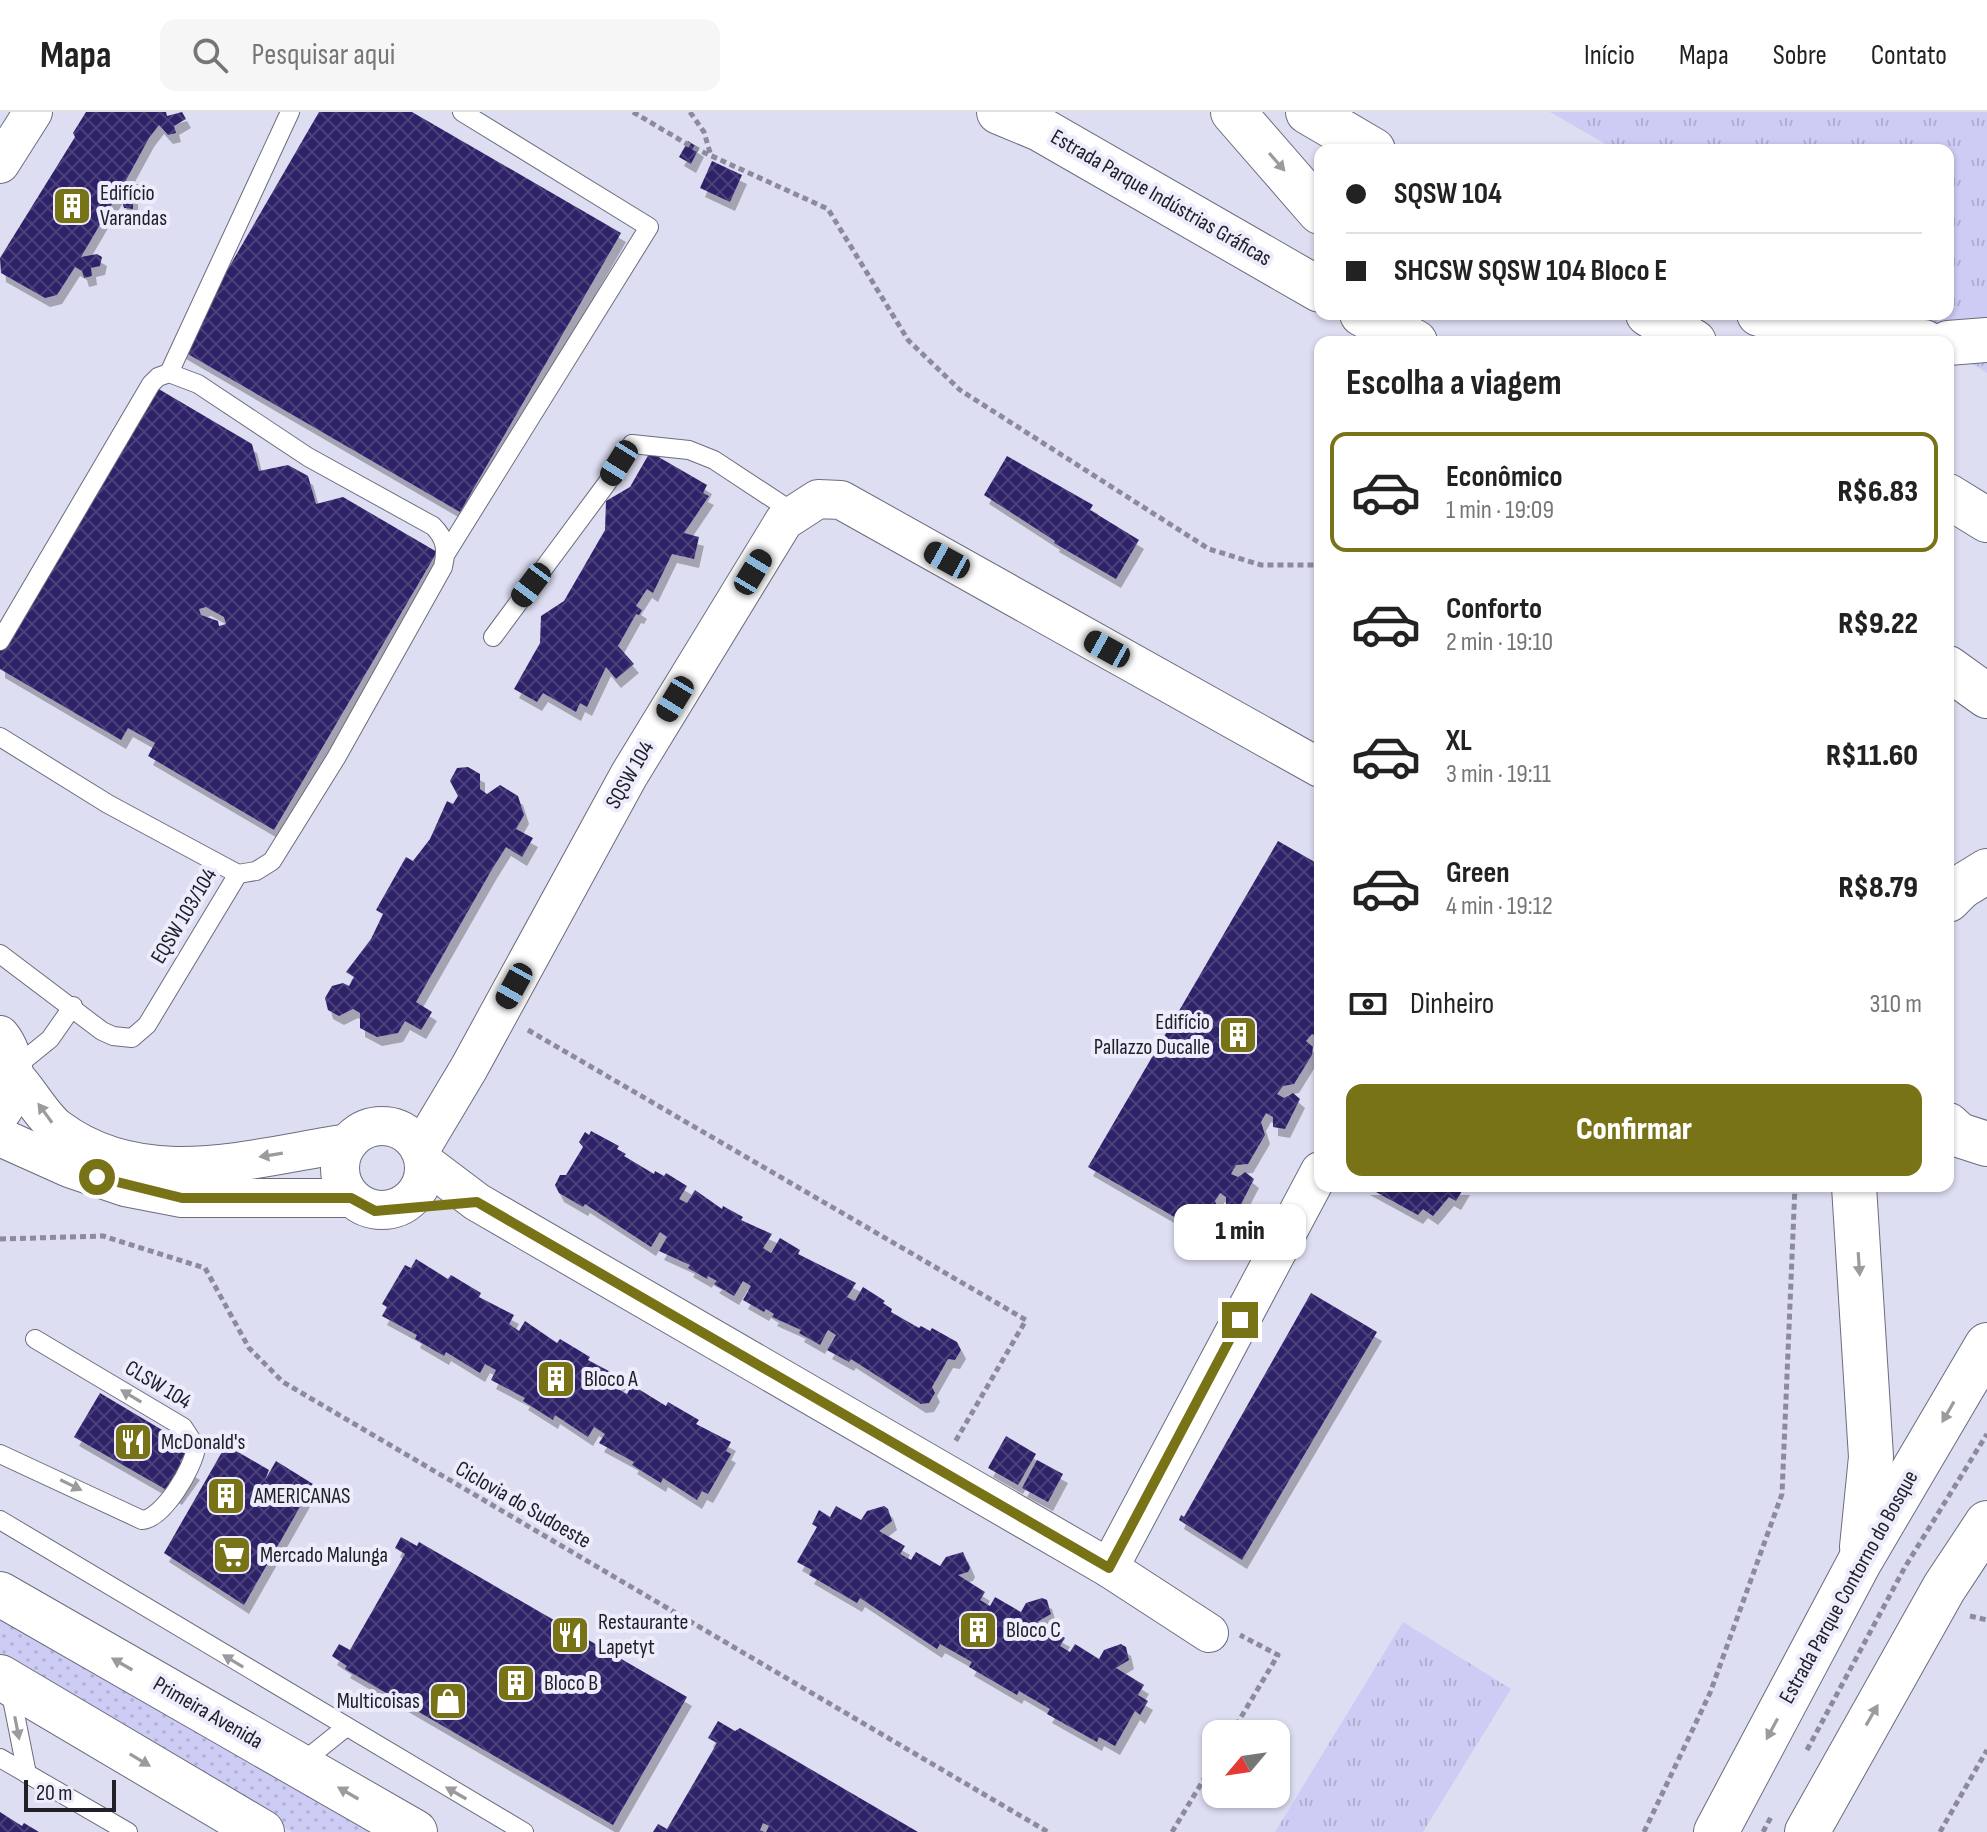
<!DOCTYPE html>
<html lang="pt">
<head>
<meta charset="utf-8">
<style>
	body { margin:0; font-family:"Sofia Sans Condensed",sans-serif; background:#f6f6f6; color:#222; height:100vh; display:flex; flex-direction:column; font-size:30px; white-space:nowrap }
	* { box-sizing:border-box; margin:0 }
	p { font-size:26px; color:#767676 }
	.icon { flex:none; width:44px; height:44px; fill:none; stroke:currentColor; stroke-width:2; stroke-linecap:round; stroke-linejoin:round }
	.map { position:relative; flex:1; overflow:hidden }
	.panel { position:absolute; left:1314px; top:224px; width:640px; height:856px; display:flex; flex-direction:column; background:#fff; border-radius:16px; box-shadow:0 2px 6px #0004 }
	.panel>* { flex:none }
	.top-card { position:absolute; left:1314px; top:32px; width:640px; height:176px; border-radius:16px; box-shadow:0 2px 6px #0004; display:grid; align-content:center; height:176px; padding:0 32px; background:#fff }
	.needle { width:52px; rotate:241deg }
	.buttons { position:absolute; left:1202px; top:1608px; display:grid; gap:16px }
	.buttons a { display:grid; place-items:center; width:88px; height:88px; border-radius:16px; background:#fff; box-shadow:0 2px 6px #0004; font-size:40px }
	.scale { position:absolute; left:24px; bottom:20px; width:92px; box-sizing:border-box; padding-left:8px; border:4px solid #212028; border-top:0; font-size:22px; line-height:28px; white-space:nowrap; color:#212028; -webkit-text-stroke:6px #ececfd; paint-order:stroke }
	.end { position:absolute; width:36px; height:36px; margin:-18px; border:10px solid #797317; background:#fff; box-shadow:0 0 0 4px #fff }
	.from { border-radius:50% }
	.bubble { position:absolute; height:56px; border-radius:16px; background:#fff; box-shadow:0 2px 6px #0004; font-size:26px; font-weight:800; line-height:56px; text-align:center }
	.car { position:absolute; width:24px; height:48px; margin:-24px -12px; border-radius:10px; box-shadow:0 0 6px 2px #0007; background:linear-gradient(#222 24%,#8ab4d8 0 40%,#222 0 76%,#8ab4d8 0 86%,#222 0) }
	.top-card b { display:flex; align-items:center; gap:28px; height:76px; font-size:30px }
	.top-card b+b { border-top:2px solid #e0e0e0 }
	.top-card i { width:20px; height:20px; background:#222 }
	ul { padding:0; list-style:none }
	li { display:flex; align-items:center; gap:24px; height:120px; margin:0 16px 12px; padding:0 16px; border:4px solid transparent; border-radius:16px }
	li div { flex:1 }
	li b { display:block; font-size:30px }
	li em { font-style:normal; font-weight:800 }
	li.on { border-color:#797317 }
	li>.icon { width:72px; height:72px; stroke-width:1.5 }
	h2 { padding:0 32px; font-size:36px; line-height:96px }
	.pay { display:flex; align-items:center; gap:20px; height:88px; padding:0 32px; font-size:30px }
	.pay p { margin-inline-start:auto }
	.cta { display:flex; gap:16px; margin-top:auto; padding:16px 32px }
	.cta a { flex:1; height:92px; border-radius:16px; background:#797317; color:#fff; font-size:32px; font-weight:800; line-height:92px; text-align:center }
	header { display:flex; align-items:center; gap:48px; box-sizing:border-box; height:112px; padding:0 40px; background:#fff; border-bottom:2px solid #e0e0e0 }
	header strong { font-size:38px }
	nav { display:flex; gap:44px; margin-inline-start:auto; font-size:28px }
	.search { width:560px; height:72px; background:#f6f6f6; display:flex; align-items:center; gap:20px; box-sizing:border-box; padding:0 28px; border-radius:16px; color:#767676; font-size:30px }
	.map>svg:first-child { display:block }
	.grass { fill:url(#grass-dots) }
	.park { fill:url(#park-tufts) }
	.building { fill:url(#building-cross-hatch); fill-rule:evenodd; filter:url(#shadow) }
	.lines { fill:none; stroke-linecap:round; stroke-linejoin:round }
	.lane-casing { stroke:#6c6c7e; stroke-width:20 }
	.street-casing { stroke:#6c6c7e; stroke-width:40 }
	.secondary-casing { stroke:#6c6c7e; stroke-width:46 }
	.primary-casing { stroke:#6c6c7e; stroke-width:46 }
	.path { stroke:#8c8b9b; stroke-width:5; stroke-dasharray:6 4; stroke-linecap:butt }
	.lane { stroke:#fff; stroke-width:18 }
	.street { stroke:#fff; stroke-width:38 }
	.secondary { stroke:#fff; stroke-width:44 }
	.primary { stroke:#fff; stroke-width:44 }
	.oneway { fill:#9b9b9e }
	.route { stroke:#797317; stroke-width:10 }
	.labels { text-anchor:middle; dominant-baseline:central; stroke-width:8; stroke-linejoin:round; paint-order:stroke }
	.poi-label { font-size:22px; fill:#212028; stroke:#ececfd; text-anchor:start }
	.street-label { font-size:22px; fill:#212028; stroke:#ececfd }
</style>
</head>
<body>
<header>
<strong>Mapa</strong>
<div class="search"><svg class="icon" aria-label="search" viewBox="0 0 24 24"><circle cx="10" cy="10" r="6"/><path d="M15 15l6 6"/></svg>Pesquisar aqui</div>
<nav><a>Início</a><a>Mapa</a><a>Sobre</a><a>Contato</a></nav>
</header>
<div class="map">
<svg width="1987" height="1720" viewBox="0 0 1987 1720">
	<defs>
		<pattern id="grass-dots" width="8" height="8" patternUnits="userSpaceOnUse" patternTransform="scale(2)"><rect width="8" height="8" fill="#cdccf5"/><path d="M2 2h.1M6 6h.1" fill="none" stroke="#b0afd2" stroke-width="1.8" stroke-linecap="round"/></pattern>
		<pattern id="park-tufts" width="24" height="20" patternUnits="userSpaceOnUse" patternTransform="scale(2)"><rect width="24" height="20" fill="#cdccf5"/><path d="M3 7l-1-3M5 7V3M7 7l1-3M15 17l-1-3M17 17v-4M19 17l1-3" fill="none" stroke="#b0afd2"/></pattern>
		<pattern id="building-cross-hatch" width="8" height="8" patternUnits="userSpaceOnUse" patternTransform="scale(2)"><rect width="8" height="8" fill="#2f2169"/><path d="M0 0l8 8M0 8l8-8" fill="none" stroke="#4b407a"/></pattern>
		<filter id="shadow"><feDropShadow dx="5" dy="9" stdDeviation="0" flood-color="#0004"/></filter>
	</defs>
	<rect width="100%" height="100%" fill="#dedef3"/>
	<!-- grass -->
	<path class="grass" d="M0,1504L371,1720H292L0,1549Z"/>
	<!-- park -->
	<g class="park">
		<path d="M1550,0H1987V261L1892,202H1948V38H1616Z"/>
		<path d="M1403,1510L1511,1577L1423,1720H1275Z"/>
	</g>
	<!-- building -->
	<g class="building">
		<path d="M86,0H166L167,4L182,0L186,7L174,14L176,21L168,23L159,13L149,26L125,70L139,73L141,81L133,83V97L124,96L119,80L81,145L97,142L102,145L100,154L91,156L92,164L84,166L82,159L75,155L57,183L45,186L1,161L0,146L75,25L73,21Z"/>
		<path d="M319,0H412L621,121L460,400L181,238Z"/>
		<path d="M688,29L699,36L691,52L679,45Z"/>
		<path d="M712,49L742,63L730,90L700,76Z"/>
		<path d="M157,276L252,332L259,359L288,353L308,364L316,392L343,385L437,440L274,718L148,644L155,631L128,616L121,628L0,557V536ZM206,495L224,505L226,512L219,514L218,509L201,503L199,497Z"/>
		<path d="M650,340L707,373L703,381L709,384L684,421L699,425L694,447L672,442L653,481L647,477L636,494L642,498L639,503L636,502L618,534L634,552L616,567L606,555L587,595L580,591L576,600L543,581L537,590L514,577L540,531L541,504L564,489L605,418L606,389L630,375Z"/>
		<path d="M1007,344L1093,393L1090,398L1139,428L1116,467L1054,431L1055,429L984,383Z"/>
		<path d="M468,655L480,662V677L487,682L500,673L518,684L524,703L516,717L533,726L522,745L506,735L491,759L416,890L432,900L421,918L405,909L398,921L377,925L360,916V901L353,897L339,904L328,898L325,886L332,874L343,871L349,874L354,865L346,860L371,827L383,802L376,798L406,745L413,749L430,727L447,689L453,692L458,684L450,669L457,656Z"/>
		<path d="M1278,729L1320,753V937L1317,929L1320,926L1312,922L1306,929L1313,935L1312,943L1294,972L1283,974L1277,982L1284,986L1293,981L1300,987L1285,1017L1273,1015V1005L1266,1001L1261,1010L1265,1023L1248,1052L1236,1053L1231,1062L1238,1065L1245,1060L1254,1067L1239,1096L1226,1094V1085L1220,1081L1215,1089L1220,1101L1209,1119L1202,1121L1088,1055Z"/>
		<path d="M591,1019L619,1034L617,1037L626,1042L624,1044L654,1062L655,1059L664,1064L666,1061L687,1074L679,1087L687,1091L695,1078L722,1097L723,1094L743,1105L741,1108L772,1122L763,1136L771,1141L780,1126L800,1138L798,1142L856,1171L847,1185L855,1189L863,1175L885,1189L883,1191L892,1197L891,1200L919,1216L921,1214L930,1219L932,1216L957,1230L961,1238L955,1248L948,1247L932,1275L935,1281L929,1291L921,1292L851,1247L849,1250L827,1238L836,1223L828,1218L820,1233L799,1221L801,1218L772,1205L774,1202L766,1197L764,1200L743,1188L751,1174L743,1169L734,1184L714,1172L717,1169L708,1164L707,1167L688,1156L690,1153L659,1139L667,1125L660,1120L651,1135L585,1092L583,1095L559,1081L555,1073L560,1063H566L583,1035L579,1030L585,1020L589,1023Z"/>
		<path d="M1365,1074H1465L1456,1089L1449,1085L1433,1104L1423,1097L1418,1103Z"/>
		<path d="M416,1147L448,1167L451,1163L481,1181L479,1185L514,1203L509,1212L519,1219L525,1209L557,1231L560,1227L590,1245L588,1248L622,1266L616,1276L627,1282L632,1273L666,1294L668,1290L699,1308L696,1312L731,1330L726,1339L731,1342L708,1382L702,1379L697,1388L663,1366L661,1371L632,1353L634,1350L599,1331L605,1322L594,1315L588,1325L555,1303L553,1308L523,1289L525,1286L491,1268L496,1258L485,1252L480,1261L446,1240L444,1244L415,1227L417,1223L382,1204L387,1195L382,1192L405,1153L411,1156Z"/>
		<path d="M1311,1181L1377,1220L1242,1448L1179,1408L1181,1403L1184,1405Z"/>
		<path d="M100,1281L189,1334L180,1350L195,1359L177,1384L74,1325Z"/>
		<path d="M1006,1324L1036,1342L1018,1373L988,1356Z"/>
		<path d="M226,1333L269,1358L265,1368L276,1349L313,1372L244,1493L164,1441Z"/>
		<path d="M1037,1348L1063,1362L1048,1390L1022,1376Z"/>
		<path d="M836,1394L861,1408L867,1399L884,1394L888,1397L892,1409L879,1419L905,1434L900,1442L911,1448L916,1440L940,1454L946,1445L963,1440L970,1456L968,1460L958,1463L985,1480L980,1488L990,1494L995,1485L1021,1500L1026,1491L1042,1486L1047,1488L1051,1502L1037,1510L1065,1526L1060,1534L1070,1540L1075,1532L1099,1547L1104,1538L1121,1532L1126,1535L1129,1548L1116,1556L1144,1573L1138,1583L1148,1589L1140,1603L1135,1599L1115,1634L1099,1625L1097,1630L1047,1602L1050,1597L1019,1579L1017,1583L969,1555L972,1550L940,1532L937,1537L860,1486L857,1491L809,1463L812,1458L797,1450L817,1415L812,1412L819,1398L830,1405Z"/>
		<path d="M401,1425L417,1434L419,1430L687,1585L613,1713L345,1557L347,1554L332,1544L339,1532L350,1538L405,1442L395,1436Z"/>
		<path d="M718,1609L735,1619L740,1616L918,1720H766L769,1714L763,1711L760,1718L764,1720H653L658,1712L667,1717L717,1631L708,1626Z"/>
		<path d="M0,1700L22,1714L24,1711L39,1720H0Z"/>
	</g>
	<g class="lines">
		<defs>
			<g id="lane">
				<path d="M169,261L290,0"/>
				<path d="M447,440L649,115L462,0"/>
				<path d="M493,525L607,371L632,332L689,338L714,348L793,400"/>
				<path d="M0,529L151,272L158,265L169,261L198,272L308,345L433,414C446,427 447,438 443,455L336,646L272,749L256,759L238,762"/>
				<path d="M0,625L108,692L238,762L147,913L132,926L113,924L102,919L0,842"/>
				<path d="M13,957L50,927L73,894"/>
				<path d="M0,1342L142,1408C163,1407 194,1355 196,1335L183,1315L35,1227"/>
				<path d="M0,1408L524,1720"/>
				<path d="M10,1577L27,1662"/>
				<path d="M0,1646L128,1720"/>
				<path d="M300,1652L345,1616"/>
			</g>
			<g id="street">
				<path d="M0,52L33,0"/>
				<path d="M0,923C18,945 18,980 0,1002"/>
				<path d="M14,964C29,979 41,1003 57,1016C143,1081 251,1046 348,1031"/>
				<circle cx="382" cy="1056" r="42"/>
				<path d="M0,1025L69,1056L125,1075L182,1086H351"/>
				<path d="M420,1038L469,956L629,663L784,409L818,387L841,388L1320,656"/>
				<path d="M424,1050L477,1090L1109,1456L1209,1521"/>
				<path d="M1109,1456L1320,1059"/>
			</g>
			<g id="secondary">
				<path d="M0,1482L415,1720"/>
				<path d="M0,1565L262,1720"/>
			</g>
			<g id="primary">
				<path d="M999,0L1040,17L1320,178"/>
				<path d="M1233,0L1320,100"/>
				<path d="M1308,0L1373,38"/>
				<path d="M1362,202L1415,230"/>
				<path d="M1648,202L1694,230"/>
				<path d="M1759,202L1857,228L1924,230"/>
				<path d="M1948,231L1987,228"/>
				<path d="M1948,384L1987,408"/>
				<path d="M1948,556L1987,584"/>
				<path d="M1948,788L1961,775L1987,759"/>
				<path d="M1948,1013L1959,1023L1987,1032"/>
				<path d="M1854,1074L1871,1345L1862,1435"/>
				<path d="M1716,1720L1860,1449L1987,1233"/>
				<path d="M1807,1720L1944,1476L1987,1411"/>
			</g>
		</defs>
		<!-- lane casing -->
		<use href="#lane" class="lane-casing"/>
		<!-- street casing -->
		<use href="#street" class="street-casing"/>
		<!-- secondary casing -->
		<use href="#secondary" class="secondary-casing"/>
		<!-- primary casing -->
		<use href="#primary" class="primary-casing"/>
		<!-- path -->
		<g class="path">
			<path d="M633,0L692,35L828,97L908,228L960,278L1209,437L1261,453H1320"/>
			<path d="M690,0L704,20L711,44"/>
			<path d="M528,918L1026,1208L955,1330"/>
			<path d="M0,1127L103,1124L205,1156L249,1236L283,1270L1048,1720"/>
			<path d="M1970,1504L1987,1508"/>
			<path d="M1231,1622L1278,1543L1240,1523"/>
			<path d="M1807,1638L1905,1455L1987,1322"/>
			<path d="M1172,1720L1216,1647"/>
			<path d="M1644,1720L1710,1581L1782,1382L1795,1074"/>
			<path d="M1763,1720L1772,1703"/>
			<path d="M1940,1720L1987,1638"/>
		</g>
		<!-- lane -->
		<use href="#lane" class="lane"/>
		<!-- street -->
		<use href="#street" class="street"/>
		<!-- secondary -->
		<use href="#secondary" class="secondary"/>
		<!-- primary -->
		<use href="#primary" class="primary"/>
	</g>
	<!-- one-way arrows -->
	<defs><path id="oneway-solid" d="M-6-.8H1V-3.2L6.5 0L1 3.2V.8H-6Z" transform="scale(2)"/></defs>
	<g class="oneway">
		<use href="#oneway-solid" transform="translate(1277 50) rotate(49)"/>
		<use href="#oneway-solid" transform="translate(45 1001) rotate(-126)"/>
		<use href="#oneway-solid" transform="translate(271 1043) rotate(171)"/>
		<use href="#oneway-solid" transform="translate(1859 1152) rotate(86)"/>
		<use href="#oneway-solid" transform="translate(131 1284) rotate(-149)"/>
		<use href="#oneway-solid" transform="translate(1948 1300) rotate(120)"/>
		<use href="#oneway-solid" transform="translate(71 1373) rotate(26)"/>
		<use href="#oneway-solid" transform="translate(233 1549) rotate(-149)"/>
		<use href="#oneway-solid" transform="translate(122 1552) rotate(-150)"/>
		<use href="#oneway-solid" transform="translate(1872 1603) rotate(-60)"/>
		<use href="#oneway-solid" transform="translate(17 1616) rotate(79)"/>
		<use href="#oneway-solid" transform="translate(1772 1617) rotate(118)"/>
		<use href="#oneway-solid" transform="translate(140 1648) rotate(31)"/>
		<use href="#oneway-solid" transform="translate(348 1681) rotate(-150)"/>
		<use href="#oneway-solid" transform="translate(456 1681) rotate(-150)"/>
	</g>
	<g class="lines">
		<!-- route -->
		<path class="route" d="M97,1065L182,1086H351L375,1099L477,1090L1109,1456L1240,1208"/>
	</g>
	<!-- icons -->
	<defs>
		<symbol id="building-square" viewBox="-11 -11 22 22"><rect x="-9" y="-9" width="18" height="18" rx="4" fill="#797317" stroke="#ececfd"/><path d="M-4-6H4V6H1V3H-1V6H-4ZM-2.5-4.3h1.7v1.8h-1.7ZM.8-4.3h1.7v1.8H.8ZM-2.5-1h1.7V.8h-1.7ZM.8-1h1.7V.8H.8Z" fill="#fff"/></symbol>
		<symbol id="restaurant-square" viewBox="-11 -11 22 22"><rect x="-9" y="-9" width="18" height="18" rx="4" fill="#797317" stroke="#ececfd"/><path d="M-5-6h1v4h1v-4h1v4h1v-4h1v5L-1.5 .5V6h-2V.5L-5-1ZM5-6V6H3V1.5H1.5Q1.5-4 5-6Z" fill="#fff"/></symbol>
		<symbol id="supermarket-square" viewBox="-11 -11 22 22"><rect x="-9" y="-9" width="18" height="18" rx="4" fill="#797317" stroke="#ececfd"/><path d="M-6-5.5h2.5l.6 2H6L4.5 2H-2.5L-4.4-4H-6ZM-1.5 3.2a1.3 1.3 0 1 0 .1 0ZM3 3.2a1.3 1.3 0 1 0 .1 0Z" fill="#fff"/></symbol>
		<symbol id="shop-square" viewBox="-11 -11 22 22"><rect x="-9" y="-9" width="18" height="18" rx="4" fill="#797317" stroke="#ececfd"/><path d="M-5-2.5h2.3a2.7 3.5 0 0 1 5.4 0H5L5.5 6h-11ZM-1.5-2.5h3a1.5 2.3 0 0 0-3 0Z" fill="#fff"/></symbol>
	</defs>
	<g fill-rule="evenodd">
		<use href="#building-square" x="50" y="72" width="44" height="44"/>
		<use href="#building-square" x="1216" y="901" width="44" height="44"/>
		<use href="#building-square" x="534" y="1245" width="44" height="44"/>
		<use href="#restaurant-square" x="111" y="1308" width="44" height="44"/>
		<use href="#building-square" x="204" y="1362" width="44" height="44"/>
		<use href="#supermarket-square" x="210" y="1421" width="44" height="44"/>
		<use href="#building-square" x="956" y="1496" width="44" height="44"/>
		<use href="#restaurant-square" x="548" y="1501" width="44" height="44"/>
		<use href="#building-square" x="494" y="1549" width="44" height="44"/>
		<use href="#shop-square" x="426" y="1567" width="44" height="44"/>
	</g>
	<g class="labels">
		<!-- poi labels -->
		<g class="poi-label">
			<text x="100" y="81">Edifício<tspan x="100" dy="25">Varandas</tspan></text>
			<text x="1210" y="910" text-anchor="end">Edifício<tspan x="1210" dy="25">Pallazzo Ducalle</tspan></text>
			<text x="584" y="1267">Bloco A</text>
			<text x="161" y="1330">McDonald's</text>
			<text x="254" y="1384">AMERICANAS</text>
			<text x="260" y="1443">Mercado Malunga</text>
			<text x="598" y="1510">Restaurante<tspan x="598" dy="25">Lapetyt</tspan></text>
			<text x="1006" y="1518">Bloco C</text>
			<text x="544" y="1571">Bloco B</text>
			<text x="420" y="1589" text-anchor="end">Multicoisas</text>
		</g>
		<!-- street labels -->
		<g class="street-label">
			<text transform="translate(1161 86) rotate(30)">Estrada Parque Indústrias Gráficas</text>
			<text transform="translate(630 663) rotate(-60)">SQSW 104</text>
			<text transform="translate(184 804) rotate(-59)">EQSW 103/104</text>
			<text transform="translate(158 1273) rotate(31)">CLSW 104</text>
			<text transform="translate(523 1393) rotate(30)">Ciclovia do Sudoeste</text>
			<text transform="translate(1849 1475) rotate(-61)">Estrada Parque Contorno do Bosque</text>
			<text transform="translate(208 1601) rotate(30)">Primeira Avenida</text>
		</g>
	</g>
</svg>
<div class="buttons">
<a><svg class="needle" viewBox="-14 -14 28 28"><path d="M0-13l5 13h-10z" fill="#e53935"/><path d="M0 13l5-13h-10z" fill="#767676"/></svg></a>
</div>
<div class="scale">20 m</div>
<i class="end from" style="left:97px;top:1065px"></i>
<i class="end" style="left:1240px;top:1208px"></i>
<div class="bubble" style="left:1174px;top:1092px;width:132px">1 min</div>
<i class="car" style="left:619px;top:351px;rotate:212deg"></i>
<i class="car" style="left:947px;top:448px;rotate:299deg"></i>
<i class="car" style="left:753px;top:460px;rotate:31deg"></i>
<i class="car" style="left:531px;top:473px;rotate:217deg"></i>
<i class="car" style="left:1107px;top:537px;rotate:299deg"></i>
<i class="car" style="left:675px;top:587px;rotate:211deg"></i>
<i class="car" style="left:514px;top:874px;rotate:209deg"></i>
<div class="top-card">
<b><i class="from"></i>SQSW 104</b>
<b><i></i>SHCSW SQSW 104 Bloco E</b>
</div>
<section class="panel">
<h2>Escolha a viagem</h2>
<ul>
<li class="on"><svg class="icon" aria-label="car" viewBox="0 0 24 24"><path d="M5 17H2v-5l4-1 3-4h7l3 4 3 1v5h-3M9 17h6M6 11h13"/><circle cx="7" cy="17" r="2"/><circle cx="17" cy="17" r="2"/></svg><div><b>Econômico</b><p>1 min · 19:09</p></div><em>R$6.83</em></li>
<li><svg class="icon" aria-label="car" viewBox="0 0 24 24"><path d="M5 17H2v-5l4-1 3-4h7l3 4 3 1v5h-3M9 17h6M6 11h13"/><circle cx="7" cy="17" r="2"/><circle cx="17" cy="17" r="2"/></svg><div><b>Conforto</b><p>2 min · 19:10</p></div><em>R$9.22</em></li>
<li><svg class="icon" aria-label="car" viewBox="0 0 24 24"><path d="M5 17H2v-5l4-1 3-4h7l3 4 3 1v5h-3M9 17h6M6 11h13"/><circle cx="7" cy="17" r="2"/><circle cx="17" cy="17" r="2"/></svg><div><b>XL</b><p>3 min · 19:11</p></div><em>R$11.60</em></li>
<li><svg class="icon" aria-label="car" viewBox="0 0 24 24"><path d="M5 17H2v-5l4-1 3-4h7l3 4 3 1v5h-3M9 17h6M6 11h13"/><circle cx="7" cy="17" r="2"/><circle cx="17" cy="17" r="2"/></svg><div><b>Green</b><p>4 min · 19:12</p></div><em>R$8.79</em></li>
</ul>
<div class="pay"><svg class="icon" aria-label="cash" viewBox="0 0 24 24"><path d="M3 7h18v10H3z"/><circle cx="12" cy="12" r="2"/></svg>Dinheiro<p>310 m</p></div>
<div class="cta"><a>Confirmar</a></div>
</section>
</div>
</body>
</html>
